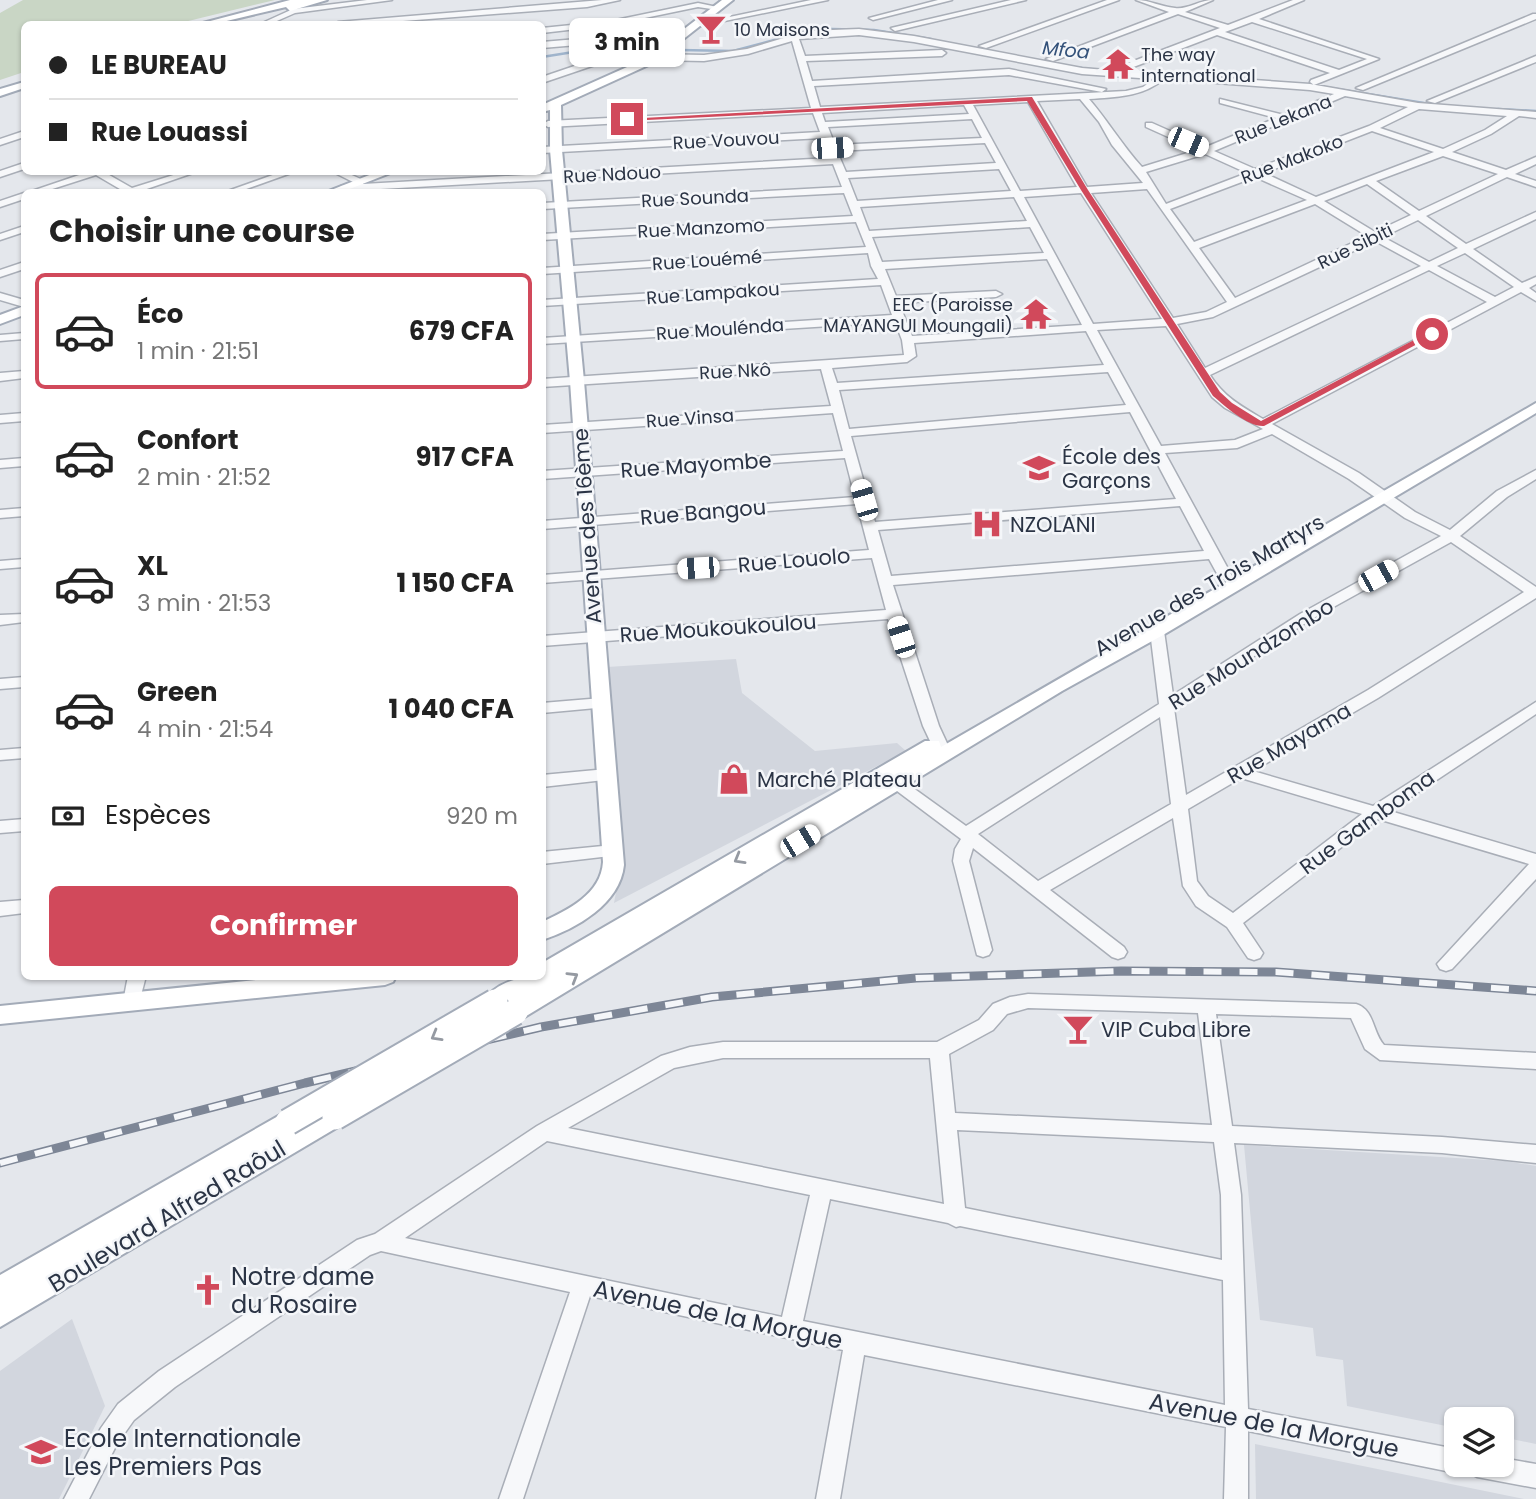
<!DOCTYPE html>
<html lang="fr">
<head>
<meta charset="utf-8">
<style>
	body { margin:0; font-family:Poppins,sans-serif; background:#f2f2f2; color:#222; height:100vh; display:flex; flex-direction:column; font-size:26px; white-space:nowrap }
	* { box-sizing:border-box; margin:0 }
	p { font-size:23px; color:#767676 }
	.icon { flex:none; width:38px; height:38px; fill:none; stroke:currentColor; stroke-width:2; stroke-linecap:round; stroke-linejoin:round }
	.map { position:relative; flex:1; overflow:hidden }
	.drawer { position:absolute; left:21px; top:189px; width:525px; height:791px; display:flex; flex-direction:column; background:#fff; border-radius:10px; box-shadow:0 2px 5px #0004 }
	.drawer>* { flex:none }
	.guide { position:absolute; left:21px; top:21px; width:525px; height:154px; border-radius:10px; box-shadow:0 2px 5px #0004; display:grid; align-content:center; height:154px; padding:0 28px; background:#fff }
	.buttons { position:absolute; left:1444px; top:1407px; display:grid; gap:14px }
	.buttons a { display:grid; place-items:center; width:70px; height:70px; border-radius:10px; background:#fff; box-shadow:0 2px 5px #0004; font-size:35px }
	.end { position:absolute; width:32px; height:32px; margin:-16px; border:9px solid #d1495b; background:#fff; box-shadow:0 0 0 4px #fff }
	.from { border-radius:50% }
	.bubble { position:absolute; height:49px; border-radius:10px; background:#fff; box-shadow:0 2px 5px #0004; font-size:23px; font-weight:700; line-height:49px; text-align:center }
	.car { position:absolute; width:21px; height:42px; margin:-21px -10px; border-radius:9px; box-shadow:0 0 5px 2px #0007; background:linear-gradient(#fff 24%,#345 0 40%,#fff 0 76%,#345 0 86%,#fff 0) }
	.guide b { display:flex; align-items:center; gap:24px; height:66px; font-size:26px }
	.guide b+b { border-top:2px solid #e0e0e0 }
	.guide i { width:18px; height:18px; background:#222 }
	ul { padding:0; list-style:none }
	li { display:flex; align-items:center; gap:21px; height:116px; margin:0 14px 10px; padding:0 14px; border:4px solid transparent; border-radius:10px }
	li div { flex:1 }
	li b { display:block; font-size:26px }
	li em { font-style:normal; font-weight:700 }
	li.on { border-color:#d1495b }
	li>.icon { width:63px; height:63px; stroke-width:1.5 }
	h2 { padding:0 28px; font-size:32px; line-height:84px }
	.pay { display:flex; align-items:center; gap:18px; height:77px; padding:0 28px; font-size:26px }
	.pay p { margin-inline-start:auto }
	.cta { display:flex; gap:14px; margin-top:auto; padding:14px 28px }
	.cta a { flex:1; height:80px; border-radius:10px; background:#d1495b; color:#fff; font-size:28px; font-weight:700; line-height:80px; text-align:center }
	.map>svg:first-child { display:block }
	.built { fill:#d2d6de }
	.green { fill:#c9d6c5 }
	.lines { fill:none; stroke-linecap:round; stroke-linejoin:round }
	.stream { stroke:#9fb4cc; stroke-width:2.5 }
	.minor-casing { stroke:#a9aeb7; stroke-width:3 }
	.major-casing { stroke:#a3abb8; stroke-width:4 }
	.minor { fill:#f7f8fa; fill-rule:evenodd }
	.major { fill:#fff; fill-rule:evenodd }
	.rail-casing { stroke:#7d8696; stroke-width:9 }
	.rail { stroke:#f4f6f9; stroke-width:6; stroke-dasharray:18; stroke-linecap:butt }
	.major-bridge-casing { stroke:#a3abb8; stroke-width:29; stroke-linecap:butt }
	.major-bridge { stroke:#fff; stroke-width:25 }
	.oneway { stroke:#959aa2 }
	.route { fill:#d1495b }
	.labels { text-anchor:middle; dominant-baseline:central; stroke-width:5; stroke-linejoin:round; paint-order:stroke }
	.far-poi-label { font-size:18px; fill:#2b3445; stroke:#f4f6f9; text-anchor:start }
	.far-street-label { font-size:18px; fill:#2b3445; stroke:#f4f6f9 }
	.far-water-label { font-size:19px; font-style:italic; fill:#34527a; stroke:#f4f6f9 }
	.poi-label { font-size:21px; fill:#2b3445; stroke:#f4f6f9; text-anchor:start }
	.street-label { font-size:21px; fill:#2b3445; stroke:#f4f6f9 }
	.near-street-label { font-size:24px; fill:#2b3445; stroke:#f4f6f9 }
	.near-poi-label { font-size:24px; fill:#2b3445; stroke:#f4f6f9; text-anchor:start }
</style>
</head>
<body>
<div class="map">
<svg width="1536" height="1499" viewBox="0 0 1536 1499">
	<rect width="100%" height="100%" fill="#e4e7ec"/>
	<!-- built -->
	<g class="built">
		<path d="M736,659L742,693L815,751L897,743L906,751L614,903L620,871L607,667Z"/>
		<path d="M1244,1145L1505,1161L1536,1166V1444L1502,1437V1419H1456V1428L1347,1406L1343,1360L1316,1356L1313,1328L1260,1320Z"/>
		<path d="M72,1319L105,1406L59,1499H0V1371Z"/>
		<path d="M1255,1444L1524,1499H1256Z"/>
	</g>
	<!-- green -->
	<path class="green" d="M23,0H275L176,24H24V72L0,80V13Z"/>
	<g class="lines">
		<!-- stream -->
		<g class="stream">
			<path d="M680,50L733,51L800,33L832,29L874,30L931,39"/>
			<path d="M542,57L605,47L649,44"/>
			<path d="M1073,67L1099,70"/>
			<path d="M1251,80L1302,84"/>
			<path d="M1331,88L1430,104"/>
			<path d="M1498,109L1536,111"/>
		</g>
		<defs>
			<g id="minor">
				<path d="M367,0H392L295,13L270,24H260L293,9Z"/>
				<path d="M602,0H620L587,7L364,24H334L338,22Z"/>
				<path d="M811,0H828L700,26L696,24Z"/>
				<path d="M938,0H952L873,20L869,18Z"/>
				<path d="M1011,0H1026L895,31L891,28Z"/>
				<path d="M1107,0H1119L986,48L979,46Z"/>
				<path d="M1136,0C1150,0 1161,7 1175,8C1186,10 1200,0 1213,0L1185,12L1228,25L1293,0H1304L1259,19L1379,59L1314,85L1310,82L1311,80L1330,73L1217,35L1123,71L1310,84L1418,103L1536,112V118L1519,116L1491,134L1452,152L1506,170L1536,157V164L1515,174L1536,181V187L1507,177L1426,216L1466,244L1536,212V219L1473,249L1522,283L1536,277V284L1529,288L1536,293V301L1521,292L1272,424L1359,473L1415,512L1450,530L1497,491L1536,470V479L1507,497L1460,536L1536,587V598L1378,698L1253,771L1373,806L1536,702V714L1390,811L1536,854V879L1452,969L1446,971L1440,969L1437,964L1529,864L1378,819L1243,923L1263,953L1260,958L1254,960L1248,958L1227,927L1196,906L1183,886L1173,818L1050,890L1124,947L1127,952L1124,957L1118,959L1112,957L973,848L969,861L992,950L989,955L983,957L977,955L953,861L955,849L961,839L877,776L879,772H891L966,826L1159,704L1150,631L1152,628H1162L1164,631L1173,695L1300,614L1441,536L1405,518L1349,479L1272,434L1237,448L1165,453L1232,576L1230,579H1220L1209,559L893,585L939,726L952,754L944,759L938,758L923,726L888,619L542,646V636L886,610L872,558L542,583V575L869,550L857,504L542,529V521L855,497L845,458L542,479V471L843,451L833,413L542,433V425L831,406L821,369L542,387V379L904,355L902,340L895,322L542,344V338L892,315L881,285L542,306V300L878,279L871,266L868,253L542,274V268L866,247L856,222L542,240V234L853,216L844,193L542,209V203L842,187L833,164L345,191L340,188L341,186L357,184L333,172H345L363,180V184L831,158L822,138L542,153V147L820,132L813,113L548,127L543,124L548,121L811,108L792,41L748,54L704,61L654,60L650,57L654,54L704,55L747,49L807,31L859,29L914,36L1082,68L1118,71V67L1220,28L1178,14L1053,61L1046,59L1169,12ZM1252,22L1367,59L1339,70L1225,32ZM859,35L914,42L1082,74L1154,79L1143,87L1126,91L820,107L814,86L1009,75L1102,92L1106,89L1009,69L812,81L806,61L942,56L946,53L942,50L805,56L799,39ZM1164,79L1310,90L1334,94L1284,115L1220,99V103L1276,118L1206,147L1152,123H1146V127L1197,150L1142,167C1122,145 1108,121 1089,99C1117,97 1142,97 1164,79ZM1345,96L1408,107L1369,126L1255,169L1214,151ZM1080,99L1099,122L1112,145L1143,183L1087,187L1037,101ZM1028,102L1077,187L1020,191L973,105ZM964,105L969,114L825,122L822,113ZM1419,109L1507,116L1485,130L1443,149L1380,128ZM972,119L982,138L835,145L828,127ZM1372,131L1434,152L1316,197L1264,173ZM985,143L996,163L846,172L837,151ZM1205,154L1247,173L1166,204L1146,172ZM1443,156L1498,174L1419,211L1376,181ZM999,169L1011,191L857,201L848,178ZM1255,177L1307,200L1194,242L1170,209ZM1367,184L1411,215L1375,232L1324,201ZM1147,189L1227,302L1206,312L1173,318L1091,193ZM1081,193L1162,319L1093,324L1024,197ZM1014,197L1027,221L869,231L860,207ZM1315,204L1367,236L1235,298L1199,248ZM1418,220L1458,248L1429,262L1383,237ZM1030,227L1044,253L882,262L872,237ZM1375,241L1421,266L1205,368L1177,324L1213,317ZM1465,253L1514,287L1495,297L1437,266ZM1047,259L1082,325L912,336L899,303L996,297L1002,294L996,291L896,296L885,269ZM1429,270L1487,302L1263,419C1241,406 1224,397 1210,375ZM1166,326L1212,397L1225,408L1263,429L1235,440L1161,446L1097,330ZM1086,331L1104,365L837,383L832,368L907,362L916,356L914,343ZM1108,372L1126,405L849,429L839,390ZM1130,412L1176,499L875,522L851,436ZM1180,506L1204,551L891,576L878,530ZM1451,542L1524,592L1368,690L1186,795L1174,708L1310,620ZM1160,717L1171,804L1038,881L978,834ZM1241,778L1362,814L1233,913L1208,896L1197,881L1188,809Z"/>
				<path d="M698,3L722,8L718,10L698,7L611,25L542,33V28L611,21Z"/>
				<path d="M1533,14H1536V19L1363,90L1356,88Z"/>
				<path d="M636,34L673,47L669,50L636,40L542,48V42Z"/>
				<path d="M1536,56V62L1435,103L1427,101Z"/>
				<path d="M595,59L599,62L598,64L542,83V77Z"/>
				<path d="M24,131V137L0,145V139Z"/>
				<path d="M24,163V169L0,177V171Z"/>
				<path d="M88,172H104L132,188L183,172H196L138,192H125L96,175L43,192H29Z"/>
				<path d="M281,172H294L238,192H225Z"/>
				<path d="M24,193V199L0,207V201Z"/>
				<path d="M24,226V232L0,240V234Z"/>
				<path d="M24,262V269L0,277V270Z"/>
				<path d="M0,293L24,300V307L0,300Z"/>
				<path d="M24,333V339L0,341V335Z"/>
				<path d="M24,371V378L0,381V373Z"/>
				<path d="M24,413V421L0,423V415Z"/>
				<path d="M24,458V466L0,468V460Z"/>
				<path d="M24,508V516L0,518V510Z"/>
				<path d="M24,559V567L0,569V561Z"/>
				<path d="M24,614V622L0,625V615Z"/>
				<path d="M24,677V687L0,689V679Z"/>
				<path d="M602,698L610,703L607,707L542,713V703Z"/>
				<path d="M24,748V758L0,760V750Z"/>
				<path d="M607,769L613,771L615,775L613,779L542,787V775Z"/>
				<path d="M24,819V831L0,833V821Z"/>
				<path d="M613,845L619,847L621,851L619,855L542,864V852Z"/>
				<path d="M24,900V913L0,916V902Z"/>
				<path d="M128,976H146L138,1007L132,1009L126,1007L123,1002Z"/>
				<path d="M1028,994L1356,1004C1375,1010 1372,1032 1384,1045L1536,1053V1069L1380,1060L1365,1049L1351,1018L1216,1014L1232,1126L1442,1137L1536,1145V1163L1442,1153L1234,1143L1241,1195L1248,1409L1456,1449V1465H1502V1458L1536,1464V1488L1477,1477L1469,1473L1466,1465L1464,1469L1456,1473L1248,1431V1499H1224L1226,1427L864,1355L840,1499H816L843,1350L590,1296L523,1499H499L570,1292L381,1251L370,1255L175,1387L134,1420L117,1444L89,1499H64L101,1428L118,1404L159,1371L357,1240L375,1234L537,1126L661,1056L690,1047L723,1042H937L979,1020L993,1004L1010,997ZM1028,1008L1198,1013L1212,1125L955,1113L949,1054L993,1030L1007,1014ZM723,1058H930L944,1204L568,1128L674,1068ZM957,1130L1214,1142L1221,1195L1222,1260L965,1208ZM547,1141L810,1195L782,1317L405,1238ZM830,1199L948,1223L956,1227L960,1226L1223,1280L1225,1405L803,1321Z"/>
			</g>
			<g id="major">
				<path d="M290,0H327L290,11L286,7L214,24H199Z"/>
				<path d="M722,0H733L653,63L561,105L562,150L584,381L624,865C620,904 576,929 542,940V922C568,910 601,894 603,862L570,381L550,150V110L542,112V105L645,59Z"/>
				<path d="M24,82V88L0,96V89Z"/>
				<path d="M377,172H393L342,192H326Z"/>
				<path d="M24,306V315L0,324V315Z"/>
				<path d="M1536,403V413L1163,635L1062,691L523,1018L515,1021L507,1018L504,1012L507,1006L495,1011L487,1008L484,1002C494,982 522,976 542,976V963L925,741H939L941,747Z"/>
				<path d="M294,976H396L393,982L385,985L0,1024V1006Z"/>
				<path d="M335,1107L343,1110L347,1117L343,1124L0,1327V1275L280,1115L288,1112L296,1115L300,1122L298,1127Z"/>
			</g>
		</defs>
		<!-- minor casing -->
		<use href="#minor" class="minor-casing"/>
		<!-- major casing -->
		<use href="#major" class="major-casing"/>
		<!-- minor -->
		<use href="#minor" class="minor"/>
		<!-- major -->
		<use href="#major" class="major"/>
		<defs>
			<path id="rail" d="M0,1163L305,1083L541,1027L712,997L916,978L1121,971L1276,972L1536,991"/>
		</defs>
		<!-- rail casing -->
		<use href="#rail" class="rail-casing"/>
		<!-- rail -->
		<use href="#rail" class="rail"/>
		<defs>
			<g id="major-bridge">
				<path d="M335,1117L515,1012"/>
				<path d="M288,1122L495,1002"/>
			</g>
		</defs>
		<!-- major-bridge casing -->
		<use href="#major-bridge" class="major-bridge-casing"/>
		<!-- major-bridge -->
		<use href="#major-bridge" class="major-bridge"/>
	</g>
	<!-- one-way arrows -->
	<defs><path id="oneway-chevron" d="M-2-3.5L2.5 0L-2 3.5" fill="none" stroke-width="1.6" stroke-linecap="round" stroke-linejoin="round" transform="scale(1.75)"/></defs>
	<g class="oneway">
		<use href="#oneway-chevron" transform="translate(739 859) rotate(150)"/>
		<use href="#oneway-chevron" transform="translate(573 977) rotate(-31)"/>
		<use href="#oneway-chevron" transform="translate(436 1036) rotate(150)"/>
	</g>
	<!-- route -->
	<path class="route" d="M1032,97L1088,190L1220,392L1232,403L1261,421L1429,332L1436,334L1264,426C1248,427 1226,407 1213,396L1081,190L1027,101L627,121L624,119Z"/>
	<!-- icons -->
	<defs>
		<symbol id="bar-bare" viewBox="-9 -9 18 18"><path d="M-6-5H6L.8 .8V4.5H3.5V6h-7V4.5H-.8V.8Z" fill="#d1495b" stroke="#f4f6f9" stroke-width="2.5" paint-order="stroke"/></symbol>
		<symbol id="temple-bare" viewBox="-9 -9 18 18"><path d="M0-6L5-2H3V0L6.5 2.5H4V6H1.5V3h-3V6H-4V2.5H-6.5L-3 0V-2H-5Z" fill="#d1495b" stroke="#f4f6f9" stroke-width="2.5" paint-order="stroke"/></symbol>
		<symbol id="school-bare" viewBox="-9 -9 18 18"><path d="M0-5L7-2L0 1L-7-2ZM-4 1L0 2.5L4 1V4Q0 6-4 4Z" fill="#d1495b" stroke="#f4f6f9" stroke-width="2.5" paint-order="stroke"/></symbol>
		<symbol id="hospital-bare" viewBox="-9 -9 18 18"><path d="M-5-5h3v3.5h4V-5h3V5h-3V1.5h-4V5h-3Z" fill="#d1495b" stroke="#f4f6f9" stroke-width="2.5" paint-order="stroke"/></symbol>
		<symbol id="shop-bare" viewBox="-9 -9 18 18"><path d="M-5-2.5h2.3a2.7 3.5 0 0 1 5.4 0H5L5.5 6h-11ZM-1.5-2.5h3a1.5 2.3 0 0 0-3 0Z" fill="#d1495b" stroke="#f4f6f9" stroke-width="2.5" paint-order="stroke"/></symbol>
		<symbol id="church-bare" viewBox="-9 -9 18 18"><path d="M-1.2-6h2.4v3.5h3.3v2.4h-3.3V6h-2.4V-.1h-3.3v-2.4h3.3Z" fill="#d1495b" stroke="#f4f6f9" stroke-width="2.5" paint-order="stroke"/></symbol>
	</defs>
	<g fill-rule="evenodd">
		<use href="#bar-bare" x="689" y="7" width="44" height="44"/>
		<use href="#temple-bare" x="1096" y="42" width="44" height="44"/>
		<use href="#temple-bare" x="1014" y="292" width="44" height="44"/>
		<use href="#school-bare" x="1017" y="446" width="44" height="44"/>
		<use href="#hospital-bare" x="965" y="502" width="44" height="44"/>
		<use href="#shop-bare" x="712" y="757" width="44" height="44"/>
		<use href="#bar-bare" x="1056" y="1007" width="44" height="44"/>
		<use href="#church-bare" x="186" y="1268" width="44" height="44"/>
		<use href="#school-bare" x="19" y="1430" width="44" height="44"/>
	</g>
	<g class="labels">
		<!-- far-poi labels -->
		<g class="far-poi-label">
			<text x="734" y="29">10 Maisons</text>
			<text x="1141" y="54">The way<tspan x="1141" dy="21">international</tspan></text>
			<text x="1013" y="304" text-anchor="end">EEC (Paroisse<tspan x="1013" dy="21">MAYANGUI Moungali)</tspan></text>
		</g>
		<!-- far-street labels -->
		<g class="far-street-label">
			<text transform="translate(1283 119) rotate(-22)">Rue Lekana</text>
			<text transform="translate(726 140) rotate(-3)">Rue Vouvou</text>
			<text transform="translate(1292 159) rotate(-21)">Rue Makoko</text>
			<text transform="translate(612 174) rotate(-3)">Rue Ndouo</text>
			<text transform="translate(695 198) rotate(-3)">Rue Sounda</text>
			<text transform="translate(701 228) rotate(-3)">Rue Manzomo</text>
			<text transform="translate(1355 246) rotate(-26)">Rue Sibiti</text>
			<text transform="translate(707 260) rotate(-4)">Rue Louémé</text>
			<text transform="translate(713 293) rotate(-4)">Rue Lampakou</text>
			<text transform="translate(720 329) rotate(-4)">Rue Moulénda</text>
			<text transform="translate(735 371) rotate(-3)">Rue Nkô</text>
			<text transform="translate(690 418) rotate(-4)">Rue Vinsa</text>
		</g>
		<!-- far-water labels -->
		<g class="far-water-label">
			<text transform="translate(1066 50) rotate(6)">Mfoa</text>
		</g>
		<!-- poi labels -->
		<g class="poi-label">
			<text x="1062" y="456">École des<tspan x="1062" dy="24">Garçons</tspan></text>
			<text x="1010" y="524">NZOLANI</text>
			<text x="757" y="779">Marché Plateau</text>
			<text x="1101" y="1029">VIP Cuba Libre</text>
		</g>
		<!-- street labels -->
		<g class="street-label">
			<text transform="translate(696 465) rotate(-4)">Rue Mayombe</text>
			<text transform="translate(703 512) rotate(-5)">Rue Bangou</text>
			<text transform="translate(587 526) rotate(-94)">Avenue des 16ème</text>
			<text transform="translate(794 560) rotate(-5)">Rue Louolo</text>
			<text transform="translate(1209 585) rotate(-30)">Avenue des Trois Martyrs</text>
			<text transform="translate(718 628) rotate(-4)">Rue Moukoukoulou</text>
			<text transform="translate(1251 654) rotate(-32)">Rue Moundzombo</text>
			<text transform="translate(1289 743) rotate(-30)">Rue Mayama</text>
			<text transform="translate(1367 822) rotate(-36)">Rue Gamboma</text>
		</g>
		<!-- near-street labels -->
		<g class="near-street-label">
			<text transform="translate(167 1216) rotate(-31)">Boulevard Alfred Raôul</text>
			<text transform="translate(718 1314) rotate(12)">Avenue de la Morgue</text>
			<text transform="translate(1274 1425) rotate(11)">Avenue de la Morgue</text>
		</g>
		<!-- near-poi labels -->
		<g class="near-poi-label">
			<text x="231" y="1276">Notre dame<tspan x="231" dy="28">du Rosaire</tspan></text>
			<text x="64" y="1438">Ecole Internationale<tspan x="64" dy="28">Les Premiers Pas</tspan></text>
		</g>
	</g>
</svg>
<div class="buttons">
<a><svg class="icon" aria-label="layers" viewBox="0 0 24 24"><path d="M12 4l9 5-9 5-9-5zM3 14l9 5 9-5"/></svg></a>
</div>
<i class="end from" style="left:1432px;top:334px"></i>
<i class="end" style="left:627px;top:119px"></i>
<div class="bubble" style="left:569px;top:18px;width:116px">3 min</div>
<i class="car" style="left:1188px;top:142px;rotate:113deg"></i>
<i class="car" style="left:832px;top:148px;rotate:87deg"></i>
<i class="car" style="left:864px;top:500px;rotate:344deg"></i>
<i class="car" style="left:698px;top:568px;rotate:266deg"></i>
<i class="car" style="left:1378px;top:576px;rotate:61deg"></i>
<i class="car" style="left:901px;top:637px;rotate:342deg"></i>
<i class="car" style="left:800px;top:841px;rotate:59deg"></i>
<div class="guide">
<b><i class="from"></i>LE BUREAU</b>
<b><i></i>Rue Louassi</b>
</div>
<section class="drawer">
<h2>Choisir une course</h2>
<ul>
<li class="on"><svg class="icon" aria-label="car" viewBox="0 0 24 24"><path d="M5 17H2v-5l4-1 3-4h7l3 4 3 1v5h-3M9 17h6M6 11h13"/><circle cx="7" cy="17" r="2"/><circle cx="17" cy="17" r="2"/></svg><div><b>Éco</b><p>1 min · 21:51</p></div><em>679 CFA</em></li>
<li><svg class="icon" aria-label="car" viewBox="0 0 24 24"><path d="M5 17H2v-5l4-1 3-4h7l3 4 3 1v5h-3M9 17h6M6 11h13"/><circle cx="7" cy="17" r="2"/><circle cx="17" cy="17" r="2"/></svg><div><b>Confort</b><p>2 min · 21:52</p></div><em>917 CFA</em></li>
<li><svg class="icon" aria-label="car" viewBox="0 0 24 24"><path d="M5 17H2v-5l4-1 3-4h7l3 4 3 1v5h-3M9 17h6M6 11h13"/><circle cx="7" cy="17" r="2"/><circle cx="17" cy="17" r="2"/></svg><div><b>XL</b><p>3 min · 21:53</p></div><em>1 150 CFA</em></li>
<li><svg class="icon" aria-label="car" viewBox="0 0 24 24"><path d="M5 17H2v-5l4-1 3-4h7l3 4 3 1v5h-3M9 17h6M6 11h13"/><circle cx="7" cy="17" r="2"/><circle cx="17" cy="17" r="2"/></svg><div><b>Green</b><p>4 min · 21:54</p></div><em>1 040 CFA</em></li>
</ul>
<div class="pay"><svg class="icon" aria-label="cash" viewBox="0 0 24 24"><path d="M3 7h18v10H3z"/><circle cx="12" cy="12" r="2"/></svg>Espèces<p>920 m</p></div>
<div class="cta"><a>Confirmer</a></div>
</section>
</div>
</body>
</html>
